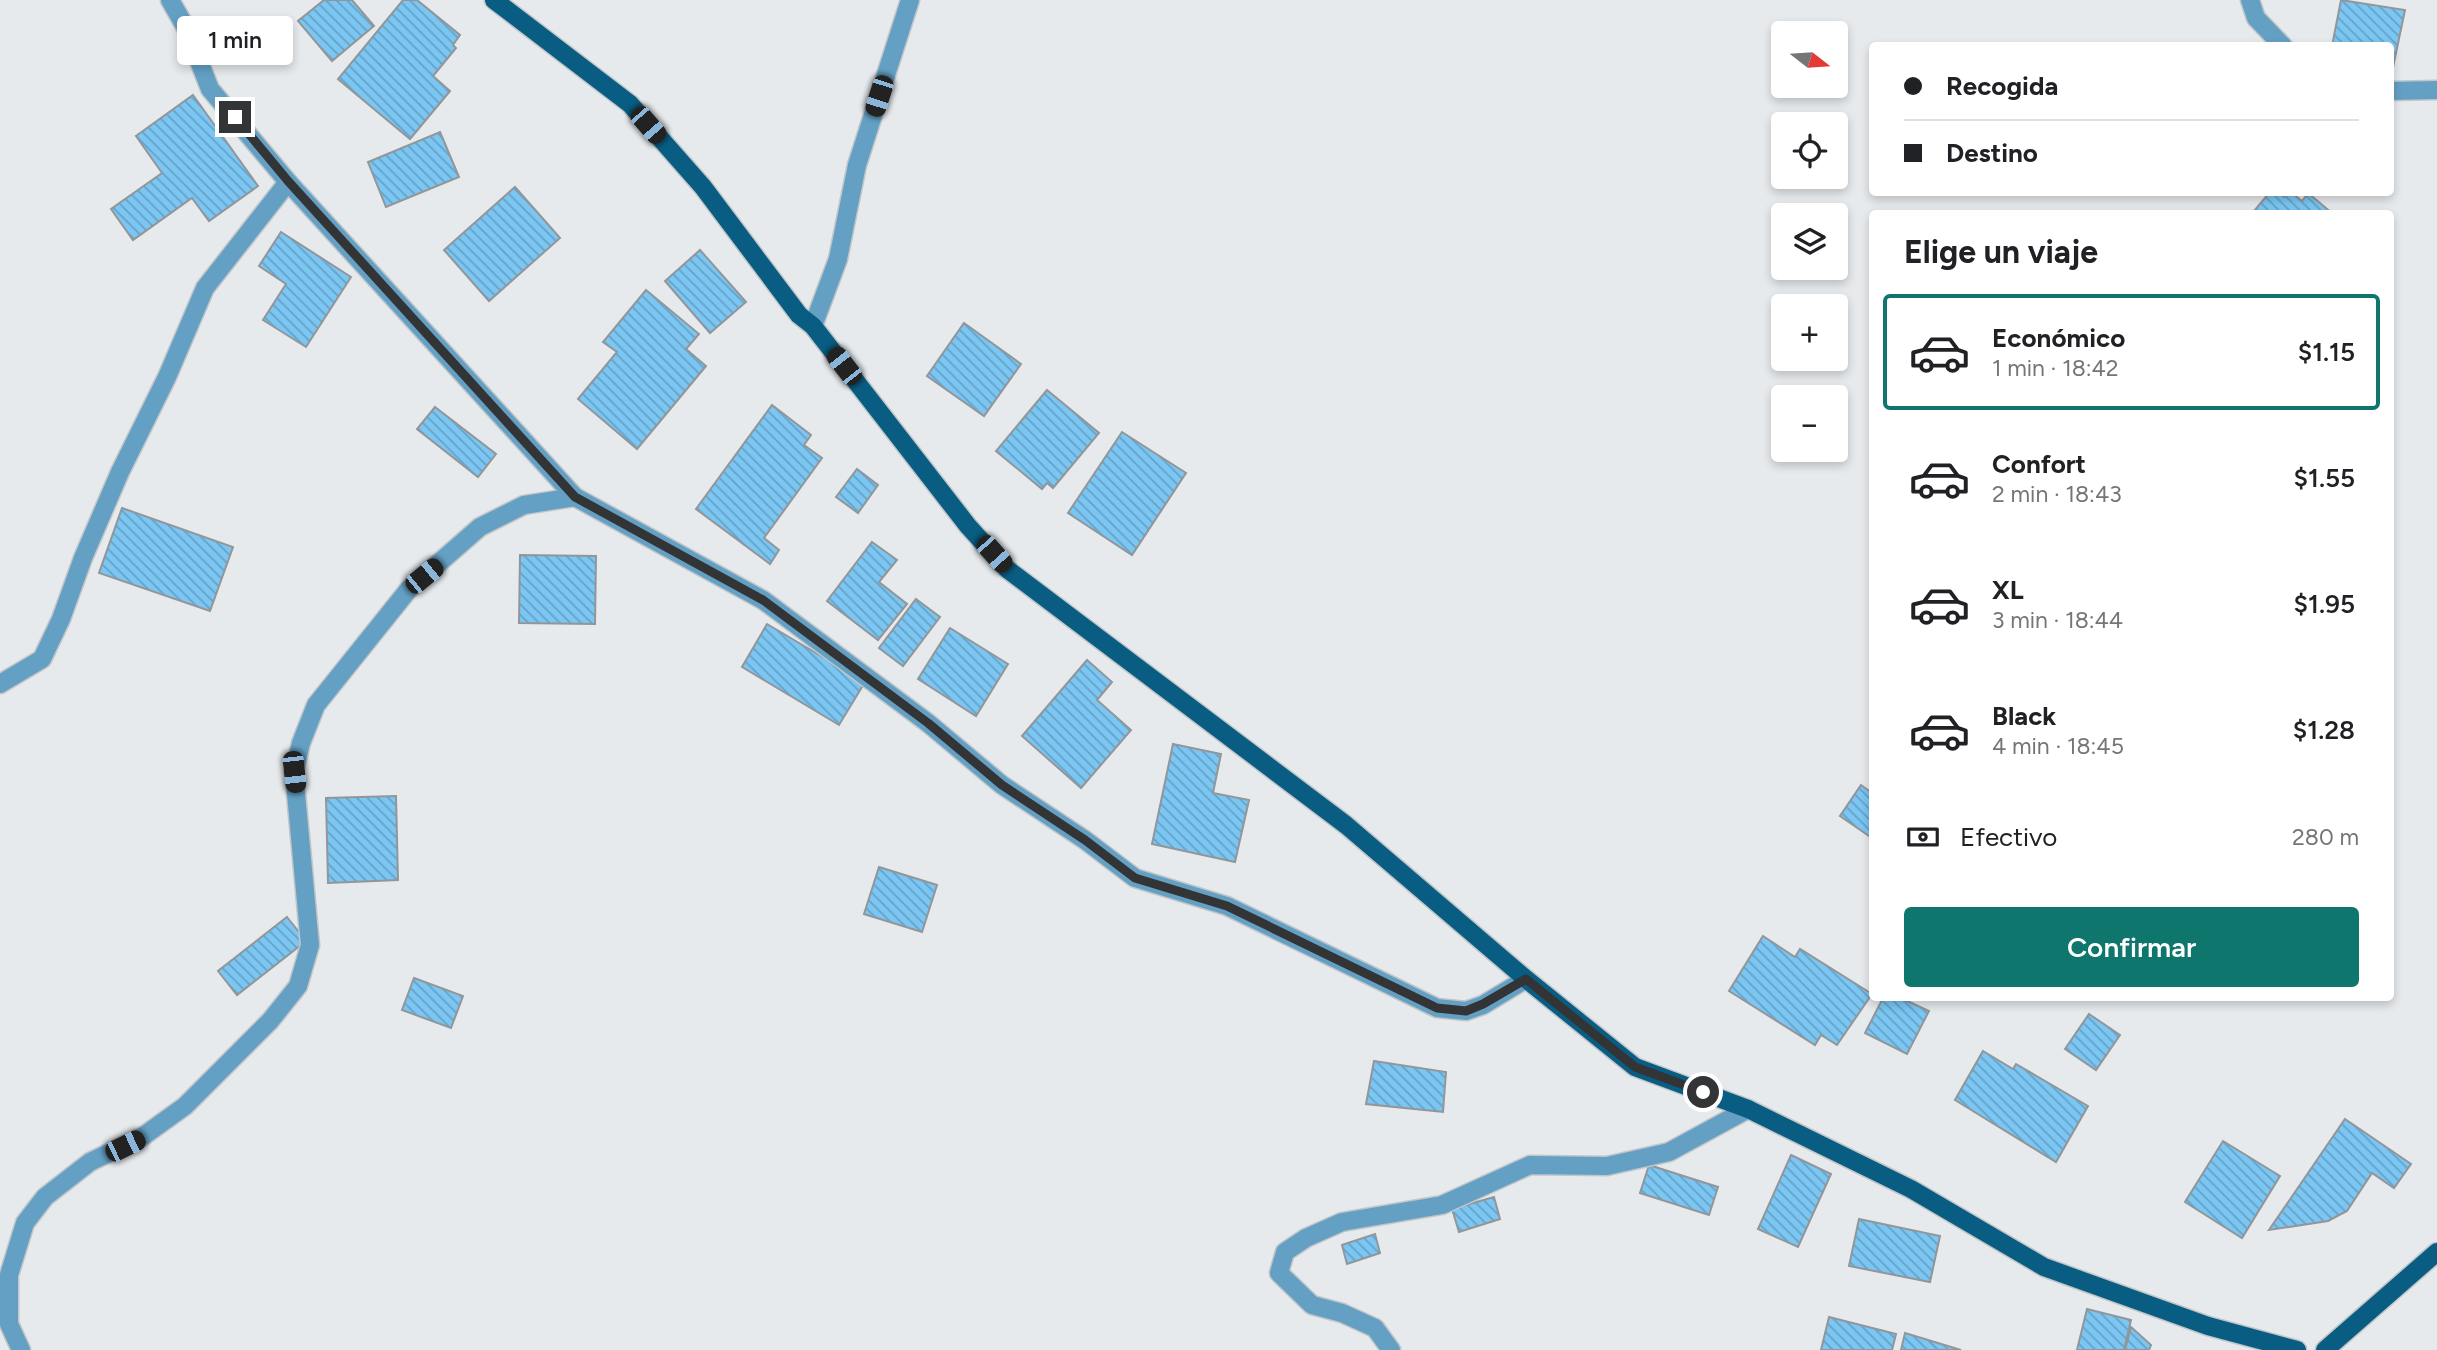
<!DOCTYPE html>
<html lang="es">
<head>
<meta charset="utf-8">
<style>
	body { margin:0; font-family:Figtree,sans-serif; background:#f6f6f6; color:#202124; height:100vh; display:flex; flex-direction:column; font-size:26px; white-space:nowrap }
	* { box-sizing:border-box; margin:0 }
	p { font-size:23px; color:#757577 }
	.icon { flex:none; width:38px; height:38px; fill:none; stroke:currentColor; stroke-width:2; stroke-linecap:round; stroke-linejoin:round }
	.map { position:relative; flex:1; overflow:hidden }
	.drawer { position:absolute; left:1869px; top:210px; width:525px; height:791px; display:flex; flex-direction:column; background:#fff; border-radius:7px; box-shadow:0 4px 10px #0003 }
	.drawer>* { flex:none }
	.banner { position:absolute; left:1869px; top:42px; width:525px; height:154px; border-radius:7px; box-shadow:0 4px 10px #0003; display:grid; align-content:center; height:154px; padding:0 35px; background:#fff }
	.needle { width:46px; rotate:107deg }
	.tools { position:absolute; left:1771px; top:21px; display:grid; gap:14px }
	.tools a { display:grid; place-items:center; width:77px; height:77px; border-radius:7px; background:#fff; box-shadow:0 4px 10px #0003; font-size:35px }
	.end { position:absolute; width:32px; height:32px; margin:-16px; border:9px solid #333436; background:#fff; box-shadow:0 0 0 4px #fff }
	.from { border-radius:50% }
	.bubble { position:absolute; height:49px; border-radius:7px; background:#fff; box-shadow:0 4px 10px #0003; font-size:23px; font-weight:600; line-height:49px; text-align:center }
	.car { position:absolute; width:21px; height:42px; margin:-21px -10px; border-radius:9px; box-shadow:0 0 5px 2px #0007; background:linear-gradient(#222 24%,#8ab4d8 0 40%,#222 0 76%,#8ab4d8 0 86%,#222 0) }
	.banner b { display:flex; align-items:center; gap:24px; height:66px; font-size:26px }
	.banner b+b { border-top:2px solid #e0e0e0 }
	.banner i { width:18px; height:18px; background:#202124 }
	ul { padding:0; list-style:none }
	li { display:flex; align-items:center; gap:21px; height:116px; margin:0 14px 10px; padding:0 21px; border:4px solid transparent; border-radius:7px }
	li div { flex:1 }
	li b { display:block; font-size:26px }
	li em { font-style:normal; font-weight:600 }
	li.current { border-color:#0f766e }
	li>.icon { width:63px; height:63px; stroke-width:1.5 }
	h2 { padding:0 35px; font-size:32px; line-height:84px }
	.pay { display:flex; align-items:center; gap:18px; height:77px; padding:0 35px; font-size:26px }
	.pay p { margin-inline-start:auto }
	.primary-button { display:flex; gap:14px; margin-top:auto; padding:14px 35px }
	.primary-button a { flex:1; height:80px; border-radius:7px; background:#0f766e; color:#fff; font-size:28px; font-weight:600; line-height:80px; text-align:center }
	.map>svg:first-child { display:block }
	.building { fill:url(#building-back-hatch); stroke:#929699; stroke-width:2 }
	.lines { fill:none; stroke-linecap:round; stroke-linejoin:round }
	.minor-casing { stroke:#c2c6c8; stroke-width:21 }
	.major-casing { stroke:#c2c6c8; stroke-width:21 }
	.minor { stroke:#63a0c4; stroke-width:18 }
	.major { stroke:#095d82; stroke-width:18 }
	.route { stroke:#333436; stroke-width:9 }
</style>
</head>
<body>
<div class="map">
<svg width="2437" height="1350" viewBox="0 0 2437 1350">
	<defs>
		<pattern id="building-back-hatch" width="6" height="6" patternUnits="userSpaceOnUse" patternTransform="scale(1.75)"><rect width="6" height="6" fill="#7bc6f3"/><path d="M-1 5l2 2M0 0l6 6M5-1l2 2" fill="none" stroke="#65a2c6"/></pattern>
	</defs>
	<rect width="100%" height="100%" fill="#e6eaed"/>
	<!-- building -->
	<g class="building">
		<path d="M324,0H352L374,26L332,61L298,21Z"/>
		<path d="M403,0H417L460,35L453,45L456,48L433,76L450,91L410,139L338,79Z"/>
		<path d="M2341,0L2405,10L2392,72L2390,46H2332Z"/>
		<path d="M193,95L258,186L209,221L192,198L133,240L111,209L162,173L136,136Z"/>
		<path d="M440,132L459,177L386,207L368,162Z"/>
		<path d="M515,187L560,238L489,301L444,250Z"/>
		<path d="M2270,192H2279L2284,197L2291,192L2302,201L2308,193L2333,214H2257L2254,211Z"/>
		<path d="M281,232L351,277L306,347L263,320L286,284L259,266Z"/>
		<path d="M700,250L746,302L710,333L665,281Z"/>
		<path d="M646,290L699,334L686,349L706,366L637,449L578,399L617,352L603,342Z"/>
		<path d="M964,323L1021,364L984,416L927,376Z"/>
		<path d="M1047,390L1099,433L1053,488L1047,483L1042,489L996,451Z"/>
		<path d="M772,405L811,435L804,445L822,458L764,538L779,550L770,564L696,509Z"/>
		<path d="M435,407L496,454L478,477L417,429Z"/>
		<path d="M1122,432L1186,473L1132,555L1068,513Z"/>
		<path d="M857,469L878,485L858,513L836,497Z"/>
		<path d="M122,508L233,547L210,611L99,573Z"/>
		<path d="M872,542L897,560L879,582L907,604L878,640L827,601Z"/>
		<path d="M520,555L596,556L595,624L519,623Z"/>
		<path d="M916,599L940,617L903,666L879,648Z"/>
		<path d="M767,624L865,682L839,725L742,667Z"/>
		<path d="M950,628L1008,664L976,716L918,679Z"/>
		<path d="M1087,660L1112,682L1097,700L1131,730L1081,788L1022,736Z"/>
		<path d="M1173,744L1221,754L1213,793L1249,800L1235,862L1152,844Z"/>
		<path d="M1861,785L1872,793V838L1840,816Z"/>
		<path d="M396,796L398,880L328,883L326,798Z"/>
		<path d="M879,867L937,885L922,932L864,914Z"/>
		<path d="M287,917L306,941L237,995L218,971Z"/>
		<path d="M1763,936L1795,957L1800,949L1872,994L1837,1045L1821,1035L1815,1045L1729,991Z"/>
		<path d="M414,978L463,996L451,1028L402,1010Z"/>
		<path d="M1883,998H1901L1929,1011L1907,1054L1865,1033Z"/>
		<path d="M2089,1014L2120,1035L2096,1070L2065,1049Z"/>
		<path d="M1983,1051L2013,1069L2016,1064L2088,1106L2056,1162L1955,1100Z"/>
		<path d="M1374,1061L1446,1072L1443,1112L1366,1104Z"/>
		<path d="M2345,1119L2411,1164L2394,1188L2372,1173L2347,1211L2328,1221L2269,1230Z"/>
		<path d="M2223,1141L2280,1176L2242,1238L2185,1202Z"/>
		<path d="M1791,1155L1831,1174L1798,1247L1758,1229Z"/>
		<path d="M1649,1165L1718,1187L1709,1215L1640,1193Z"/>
		<path d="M1494,1197L1500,1219L1459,1232L1452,1209Z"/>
		<path d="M1859,1219L1940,1236L1930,1282L1849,1266Z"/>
		<path d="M1375,1234L1380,1253L1347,1264L1342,1245Z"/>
		<path d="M2087,1309L2131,1320L2124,1350H2077Z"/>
		<path d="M1829,1317L1896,1334L1892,1350H1821Z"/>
		<path d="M2131,1327L2151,1345L2149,1350H2125Z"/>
		<path d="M1905,1333L1961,1350H1901Z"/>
	</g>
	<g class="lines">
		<defs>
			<g id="minor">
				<path d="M170,0L186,28L210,89L288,182L575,497L763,600L928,723L1002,785L1085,840L1135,878L1227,906L1437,1008L1466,1011L1483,1005L1526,979"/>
				<path d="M2250,0L2256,18L2283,46"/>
				<path d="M2390,91L2437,90"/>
				<path d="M813,326L838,259L857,165L910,0"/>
				<path d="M0,684L42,659L61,619L83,558L120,472L167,377L205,288L288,182"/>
				<path d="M21,1350L9,1324V1275L25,1223L45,1197L90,1162L142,1137L185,1106L270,1021L298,986L310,945L294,772L301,743L316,705L409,589L480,527L524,505L575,497"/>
				<path d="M1391,1350L1375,1328L1342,1313L1312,1305L1279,1273L1285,1252L1306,1238L1342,1222L1442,1205L1530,1165L1607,1166L1669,1152L1748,1109"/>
			</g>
			<g id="major">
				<path d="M494,0L630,104L703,187L799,315L813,326L968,526L1007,569L1346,825L1526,979L1635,1067L1748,1109L1911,1189L2044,1267L2208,1326L2297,1350"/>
				<path d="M2325,1350L2437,1252"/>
			</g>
		</defs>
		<!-- minor casing -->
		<use href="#minor" class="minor-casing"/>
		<!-- major casing -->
		<use href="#major" class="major-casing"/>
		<!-- minor -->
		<use href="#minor" class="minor"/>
		<!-- major -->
		<use href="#major" class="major"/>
	</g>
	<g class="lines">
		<!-- route -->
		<path class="route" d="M235,117L288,181L575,497L763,600L928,723L1002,785L1085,840L1135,878L1227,906L1437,1008L1466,1011L1483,1004L1526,979L1635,1067L1703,1092"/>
	</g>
</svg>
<div class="tools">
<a><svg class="needle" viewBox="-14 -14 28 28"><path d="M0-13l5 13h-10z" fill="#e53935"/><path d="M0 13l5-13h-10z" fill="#757577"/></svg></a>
<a><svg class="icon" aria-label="locate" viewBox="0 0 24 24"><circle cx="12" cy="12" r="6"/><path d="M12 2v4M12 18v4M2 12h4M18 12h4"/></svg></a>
<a><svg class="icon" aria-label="layers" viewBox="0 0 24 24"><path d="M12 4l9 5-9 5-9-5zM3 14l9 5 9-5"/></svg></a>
<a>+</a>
<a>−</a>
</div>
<i class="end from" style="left:1703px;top:1092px"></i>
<i class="end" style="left:235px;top:117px"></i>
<div class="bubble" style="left:177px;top:16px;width:116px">1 min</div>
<i class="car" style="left:879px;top:96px;rotate:198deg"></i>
<i class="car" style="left:648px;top:125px;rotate:139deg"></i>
<i class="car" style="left:844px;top:366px;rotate:322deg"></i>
<i class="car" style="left:994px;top:554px;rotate:138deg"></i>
<i class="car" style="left:424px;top:576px;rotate:51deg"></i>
<i class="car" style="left:294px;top:772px;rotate:174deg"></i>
<i class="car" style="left:125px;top:1146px;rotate:64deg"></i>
<div class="banner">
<b><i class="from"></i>Recogida</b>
<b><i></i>Destino</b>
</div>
<section class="drawer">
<h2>Elige un viaje</h2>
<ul>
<li class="current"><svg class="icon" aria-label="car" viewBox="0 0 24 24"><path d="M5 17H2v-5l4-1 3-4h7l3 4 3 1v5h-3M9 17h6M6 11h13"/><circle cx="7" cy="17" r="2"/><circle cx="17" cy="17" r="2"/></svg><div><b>Económico</b><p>1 min · 18:42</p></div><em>$1.15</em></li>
<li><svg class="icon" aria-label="car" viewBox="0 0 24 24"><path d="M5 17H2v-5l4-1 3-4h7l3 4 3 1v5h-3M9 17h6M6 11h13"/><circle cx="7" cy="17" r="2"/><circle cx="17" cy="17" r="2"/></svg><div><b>Confort</b><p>2 min · 18:43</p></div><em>$1.55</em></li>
<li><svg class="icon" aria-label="car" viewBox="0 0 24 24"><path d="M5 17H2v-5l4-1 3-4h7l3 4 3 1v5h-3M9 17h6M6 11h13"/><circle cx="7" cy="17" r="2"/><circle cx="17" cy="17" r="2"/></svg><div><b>XL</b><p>3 min · 18:44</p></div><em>$1.95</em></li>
<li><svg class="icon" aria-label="car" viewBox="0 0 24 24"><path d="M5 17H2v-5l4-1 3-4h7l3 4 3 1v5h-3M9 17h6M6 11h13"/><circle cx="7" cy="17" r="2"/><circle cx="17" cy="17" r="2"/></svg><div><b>Black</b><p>4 min · 18:45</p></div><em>$1.28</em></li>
</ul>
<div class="pay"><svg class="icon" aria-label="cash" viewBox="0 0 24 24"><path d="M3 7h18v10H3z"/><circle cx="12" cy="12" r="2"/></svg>Efectivo<p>280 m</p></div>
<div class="primary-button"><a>Confirmar</a></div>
</section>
</div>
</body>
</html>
